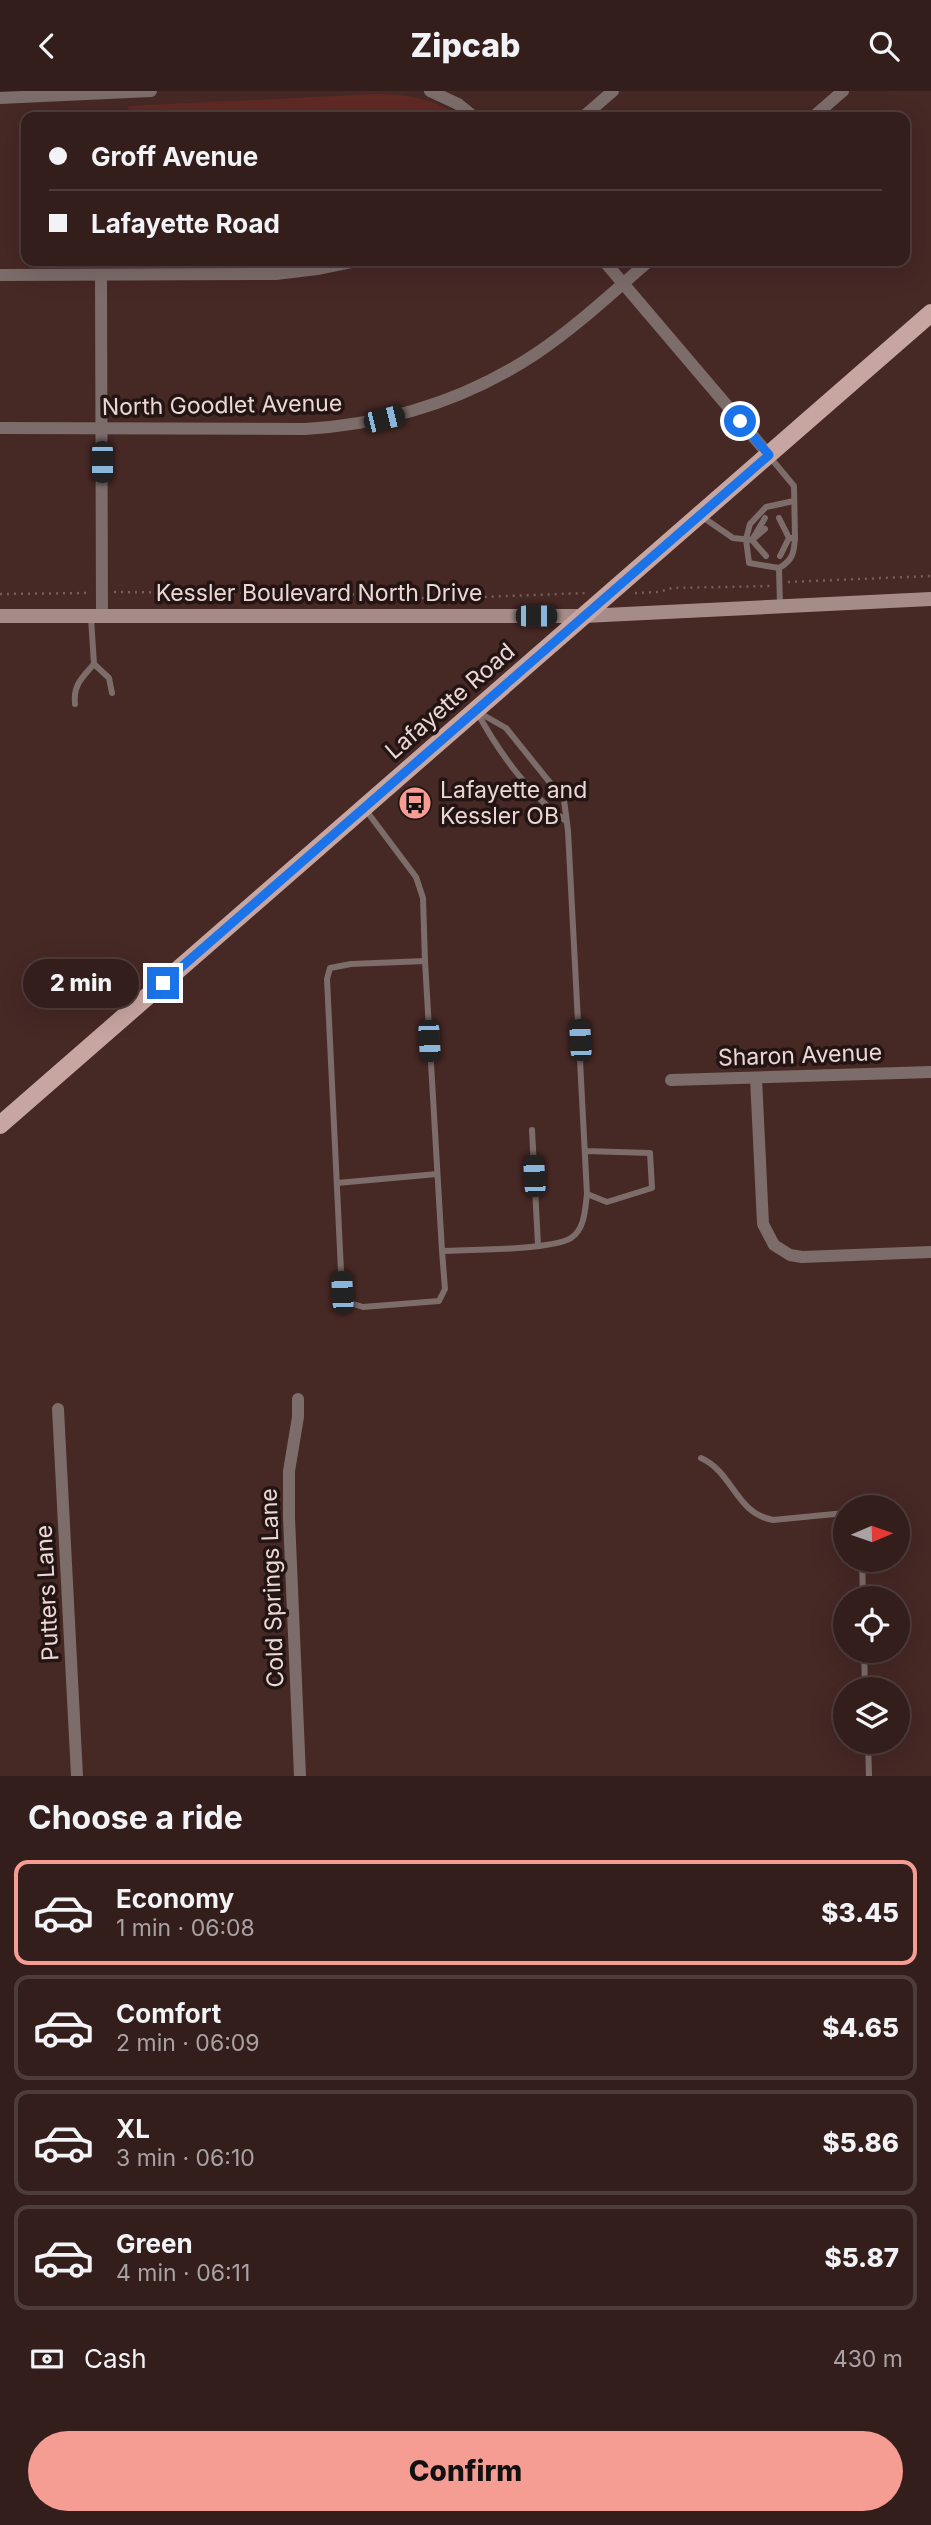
<!DOCTYPE html>
<html lang="en">
<head>
<meta charset="utf-8">
<style>
	body { margin:0; font-family:Inter,sans-serif; background:#3f2b29; color:#f1f3f6; height:100vh; display:flex; flex-direction:column; font-size:26px; white-space:nowrap }
	* { box-sizing:border-box; margin:0 }
	p { font-size:23px; color:#a9a2a3 }
	.icon { flex:none; width:38px; height:38px; fill:none; stroke:currentColor; stroke-width:2; stroke-linecap:round; stroke-linejoin:round }
	.map { position:relative; height:1685px; overflow:hidden }
	.drawer { display:flex; flex-direction:column; background:#341e1c; flex:1 }
	.drawer>* { flex:none }
	.guide { position:absolute; left:21px; top:21px; width:889px; height:154px; border-radius:14px; box-shadow:0 7px 28px #0002,0 0 0 2px #4e3c3b; display:grid; align-content:center; height:154px; padding:0 28px; background:#341e1c }
	.needle { width:46px; rotate:88deg }
	.controls { position:absolute; left:833px; top:1404px; display:grid; gap:14px }
	.controls a { display:grid; place-items:center; width:77px; height:77px; border-radius:50%; background:#341e1c; box-shadow:0 7px 28px #0002,0 0 0 2px #4e3c3b; font-size:35px }
	.end { position:absolute; width:32px; height:32px; margin:-16px; border:9px solid #1a73e8; background:#fff; box-shadow:0 0 0 4px #fff }
	.from { border-radius:50% }
	.bubble { position:absolute; height:49px; border-radius:24px; background:#341e1c; box-shadow:0 7px 28px #0002,0 0 0 2px #4e3c3b; font-size:23px; font-weight:800; line-height:49px; text-align:center }
	.car { position:absolute; width:21px; height:42px; margin:-21px -10px; border-radius:9px; box-shadow:0 0 5px 2px #0007; background:linear-gradient(#222 24%,#8ab4d8 0 40%,#222 0 76%,#8ab4d8 0 86%,#222 0) }
	.guide b { display:flex; align-items:center; gap:24px; height:66px; font-size:26px }
	.guide b+b { border-top:2px solid #4e3c3b }
	.guide i { width:18px; height:18px; background:#f1f3f6 }
	ul { padding:0; list-style:none }
	li { display:flex; align-items:center; gap:21px; height:105px; margin:0 14px 10px; padding:0 14px; border:4px solid #4e3c3b; border-radius:14px }
	li div { flex:1 }
	li b { display:block; font-size:26px }
	li em { font-style:normal; font-weight:800 }
	li.selected { border-color:#f59c93 }
	li>.icon { width:63px; height:63px; stroke-width:1.5 }
	h2 { padding:0 28px; font-size:32px; line-height:84px }
	.pay { display:flex; align-items:center; gap:18px; height:77px; padding:0 28px; font-size:26px }
	.pay p { margin-inline-start:auto }
	.primary-button { display:flex; gap:14px; margin-top:auto; padding:14px 28px }
	.primary-button a { flex:1; height:80px; border-radius:42px; background:#f59c93; color:#111; font-size:28px; font-weight:800; line-height:80px; text-align:center }
	header { display:flex; justify-content:space-between; align-items:center; height:91px; padding:0 28px; background:#341e1c; font-size:32px; font-weight:800 }
	.map>svg:first-child { display:block }
	.green { fill:#5f2924 }
	.lines { fill:none; stroke-linecap:round; stroke-linejoin:round }
	.path { stroke:#785d5a; stroke-width:2.5; stroke-dasharray:2 5; stroke-linecap:butt }
	.service { stroke:#7c6c6a; stroke-width:6 }
	.minor { stroke:#7c6c6a; stroke-width:12 }
	.secondary { stroke:#a68c89; stroke-width:14 }
	.primary { stroke:#c7a5a1; stroke-width:18 }
	.route { stroke:#1a73e8; stroke-width:9 }
	.labels { text-anchor:middle; dominant-baseline:central; stroke-width:7; stroke-linejoin:round; paint-order:stroke }
	.street-label { font-size:23px; fill:#ecd7d4; stroke:#231514 }
	.poi-label { font-size:23px; fill:#ecd7d4; stroke:#231514; text-anchor:start }
</style>
</head>
<body>
<header><svg class="icon" aria-label="back" viewBox="0 0 24 24"><path d="M15 5l-7 7 7 7"/></svg>Zipcab<svg class="icon" aria-label="search" viewBox="0 0 24 24"><circle cx="10" cy="10" r="6"/><path d="M15 15l6 6"/></svg></header>
<div class="map">
<svg width="931" height="1685" viewBox="0 0 931 1685">
	<rect width="100%" height="100%" fill="#462825"/>
	<!-- green -->
	<path class="green" d="M375,3C405,3 436,7 459,26H129L128,15Z"/>
	<g class="lines">
		<!-- path -->
		<g class="path">
			<path d="M788,491L931,485"/>
			<path d="M114,501L395,504L430,508L586,502"/>
			<path d="M635,502L659,501L672,497L771,495"/>
			<path d="M0,503L90,502"/>
		</g>
		<!-- service -->
		<g class="service">
			<path d="M769,365L794,395L795,447H789"/>
			<path d="M701,425L733,447L752,449L766,465"/>
			<path d="M765,427L752,449L765,438"/>
			<path d="M779,427L789,447L780,465"/>
			<path d="M779,477L749,472L746,448L750,433L766,416L794,410"/>
			<path d="M780,515L779,477C793,469 794,462 795,447"/>
			<path d="M94,573L109,587L112,602"/>
			<path d="M75,613C73,594 82,587 94,573L91,527"/>
			<path d="M477,621C498,660 530,705 566,730"/>
			<path d="M478,621L506,637L564,709L568,740L587,1103L607,1111L652,1097L650,1062L586,1060"/>
			<path d="M365,718L416,786L423,807L425,870"/>
			<path d="M532,1039L538,1154"/>
			<path d="M337,1092L437,1083"/>
			<path d="M442,1160L425,870L351,873L330,877L327,888L342,1201L350,1212L363,1216L439,1210L445,1198L442,1160C468,1159 552,1159 571,1147C585,1138 585,1118 587,1103"/>
			<path d="M701,1367C734,1382 735,1422 773,1429L845,1422"/>
			<path d="M862,1468L863,1507"/>
			<path d="M864,1559L865,1598"/>
			<path d="M868,1650L869,1685"/>
		</g>
		<!-- minor -->
		<g class="minor">
			<path d="M430,0L458,13L474,26"/>
			<path d="M0,7L151,0"/>
			<path d="M583,26L613,0"/>
			<path d="M813,26L843,0"/>
			<path d="M604,170L769,364"/>
			<path d="M0,184L276,183L317,178L356,170"/>
			<path d="M101,184L102,525"/>
			<path d="M0,337L305,338C388,333 468,308 537,262C577,235 613,201 649,170"/>
			<path d="M756,987L763,1133L774,1154L790,1164L802,1166L931,1161"/>
			<path d="M671,989L931,981"/>
			<path d="M298,1308V1326L289,1380V1427L300,1685"/>
			<path d="M58,1318L77,1685"/>
		</g>
		<!-- secondary -->
		<path class="secondary" d="M0,525H584L931,508"/>
		<!-- primary -->
		<path class="primary" d="M0,1034L931,222"/>
	</g>
	<g class="lines">
		<!-- route -->
		<path class="route" d="M163,892L769,364L740,330"/>
	</g>
	<!-- icons -->
	<defs>
		<symbol id="bus-disc" viewBox="-11 -11 22 22"><circle r="9.5" fill="#f59c93" stroke="#231514"/><path d="M-5-6H5V4H4V6H2V4H-2V6H-4V4H-5ZM-3.5-4V0h7V-4ZM-3.5 1.2v1.5H-2V1.2ZM2 1.2v1.5H3.5V1.2Z" fill="#111"/></symbol>
	</defs>
	<g fill-rule="evenodd">
		<use href="#bus-disc" x="396" y="693" width="38" height="38"/>
	</g>
	<g class="labels">
		<!-- street labels -->
		<g class="street-label">
			<text transform="translate(222 314) rotate(-1)">North Goodlet Avenue</text>
			<text x="319" y="502">Kessler Boulevard North Drive</text>
			<text transform="translate(450 610) rotate(-41)">Lafayette Road</text>
			<text transform="translate(800 964) rotate(-2)">Sharon Avenue</text>
			<text transform="translate(272 1497) rotate(-92)">Cold Springs Lane</text>
			<text transform="translate(47 1502) rotate(-93)">Putters Lane</text>
		</g>
		<!-- poi labels -->
		<g class="poi-label">
			<text x="440" y="699">Lafayette and<tspan x="440" dy="26">Kessler OB</tspan></text>
		</g>
	</g>
</svg>
<div class="controls">
<a><svg class="needle" viewBox="-14 -14 28 28"><path d="M0-13l5 13h-10z" fill="#e53935"/><path d="M0 13l5-13h-10z" fill="#a9a2a3"/></svg></a>
<a><svg class="icon" aria-label="locate" viewBox="0 0 24 24"><circle cx="12" cy="12" r="6"/><path d="M12 2v4M12 18v4M2 12h4M18 12h4"/></svg></a>
<a><svg class="icon" aria-label="layers" viewBox="0 0 24 24"><path d="M12 4l9 5-9 5-9-5zM3 14l9 5 9-5"/></svg></a>
</div>
<i class="end from" style="left:740px;top:330px"></i>
<i class="end" style="left:163px;top:892px"></i>
<div class="bubble" style="left:23px;top:868px;width:116px">2 min</div>
<i class="car" style="left:384px;top:328px;rotate:76deg"></i>
<i class="car" style="left:102px;top:371px;rotate:180deg"></i>
<i class="car" style="left:536px;top:525px;rotate:90deg"></i>
<i class="car" style="left:580px;top:949px;rotate:357deg"></i>
<i class="car" style="left:429px;top:950px;rotate:177deg"></i>
<i class="car" style="left:534px;top:1085px;rotate:357deg"></i>
<i class="car" style="left:342px;top:1201px;rotate:357deg"></i>
<div class="guide">
<b><i class="from"></i>Groff Avenue</b>
<b><i></i>Lafayette Road</b>
</div>
</div>
<section class="drawer">
<h2>Choose a ride</h2>
<ul>
<li class="selected"><svg class="icon" aria-label="car" viewBox="0 0 24 24"><path d="M5 17H2v-5l4-1 3-4h7l3 4 3 1v5h-3M9 17h6M6 11h13"/><circle cx="7" cy="17" r="2"/><circle cx="17" cy="17" r="2"/></svg><div><b>Economy</b><p>1 min · 06:08</p></div><em>$3.45</em></li>
<li><svg class="icon" aria-label="car" viewBox="0 0 24 24"><path d="M5 17H2v-5l4-1 3-4h7l3 4 3 1v5h-3M9 17h6M6 11h13"/><circle cx="7" cy="17" r="2"/><circle cx="17" cy="17" r="2"/></svg><div><b>Comfort</b><p>2 min · 06:09</p></div><em>$4.65</em></li>
<li><svg class="icon" aria-label="car" viewBox="0 0 24 24"><path d="M5 17H2v-5l4-1 3-4h7l3 4 3 1v5h-3M9 17h6M6 11h13"/><circle cx="7" cy="17" r="2"/><circle cx="17" cy="17" r="2"/></svg><div><b>XL</b><p>3 min · 06:10</p></div><em>$5.86</em></li>
<li><svg class="icon" aria-label="car" viewBox="0 0 24 24"><path d="M5 17H2v-5l4-1 3-4h7l3 4 3 1v5h-3M9 17h6M6 11h13"/><circle cx="7" cy="17" r="2"/><circle cx="17" cy="17" r="2"/></svg><div><b>Green</b><p>4 min · 06:11</p></div><em>$5.87</em></li>
</ul>
<div class="pay"><svg class="icon" aria-label="cash" viewBox="0 0 24 24"><path d="M3 7h18v10H3z"/><circle cx="12" cy="12" r="2"/></svg>Cash<p>430 m</p></div>
<div class="primary-button"><a>Confirm</a></div>
</section>
</body>
</html>
